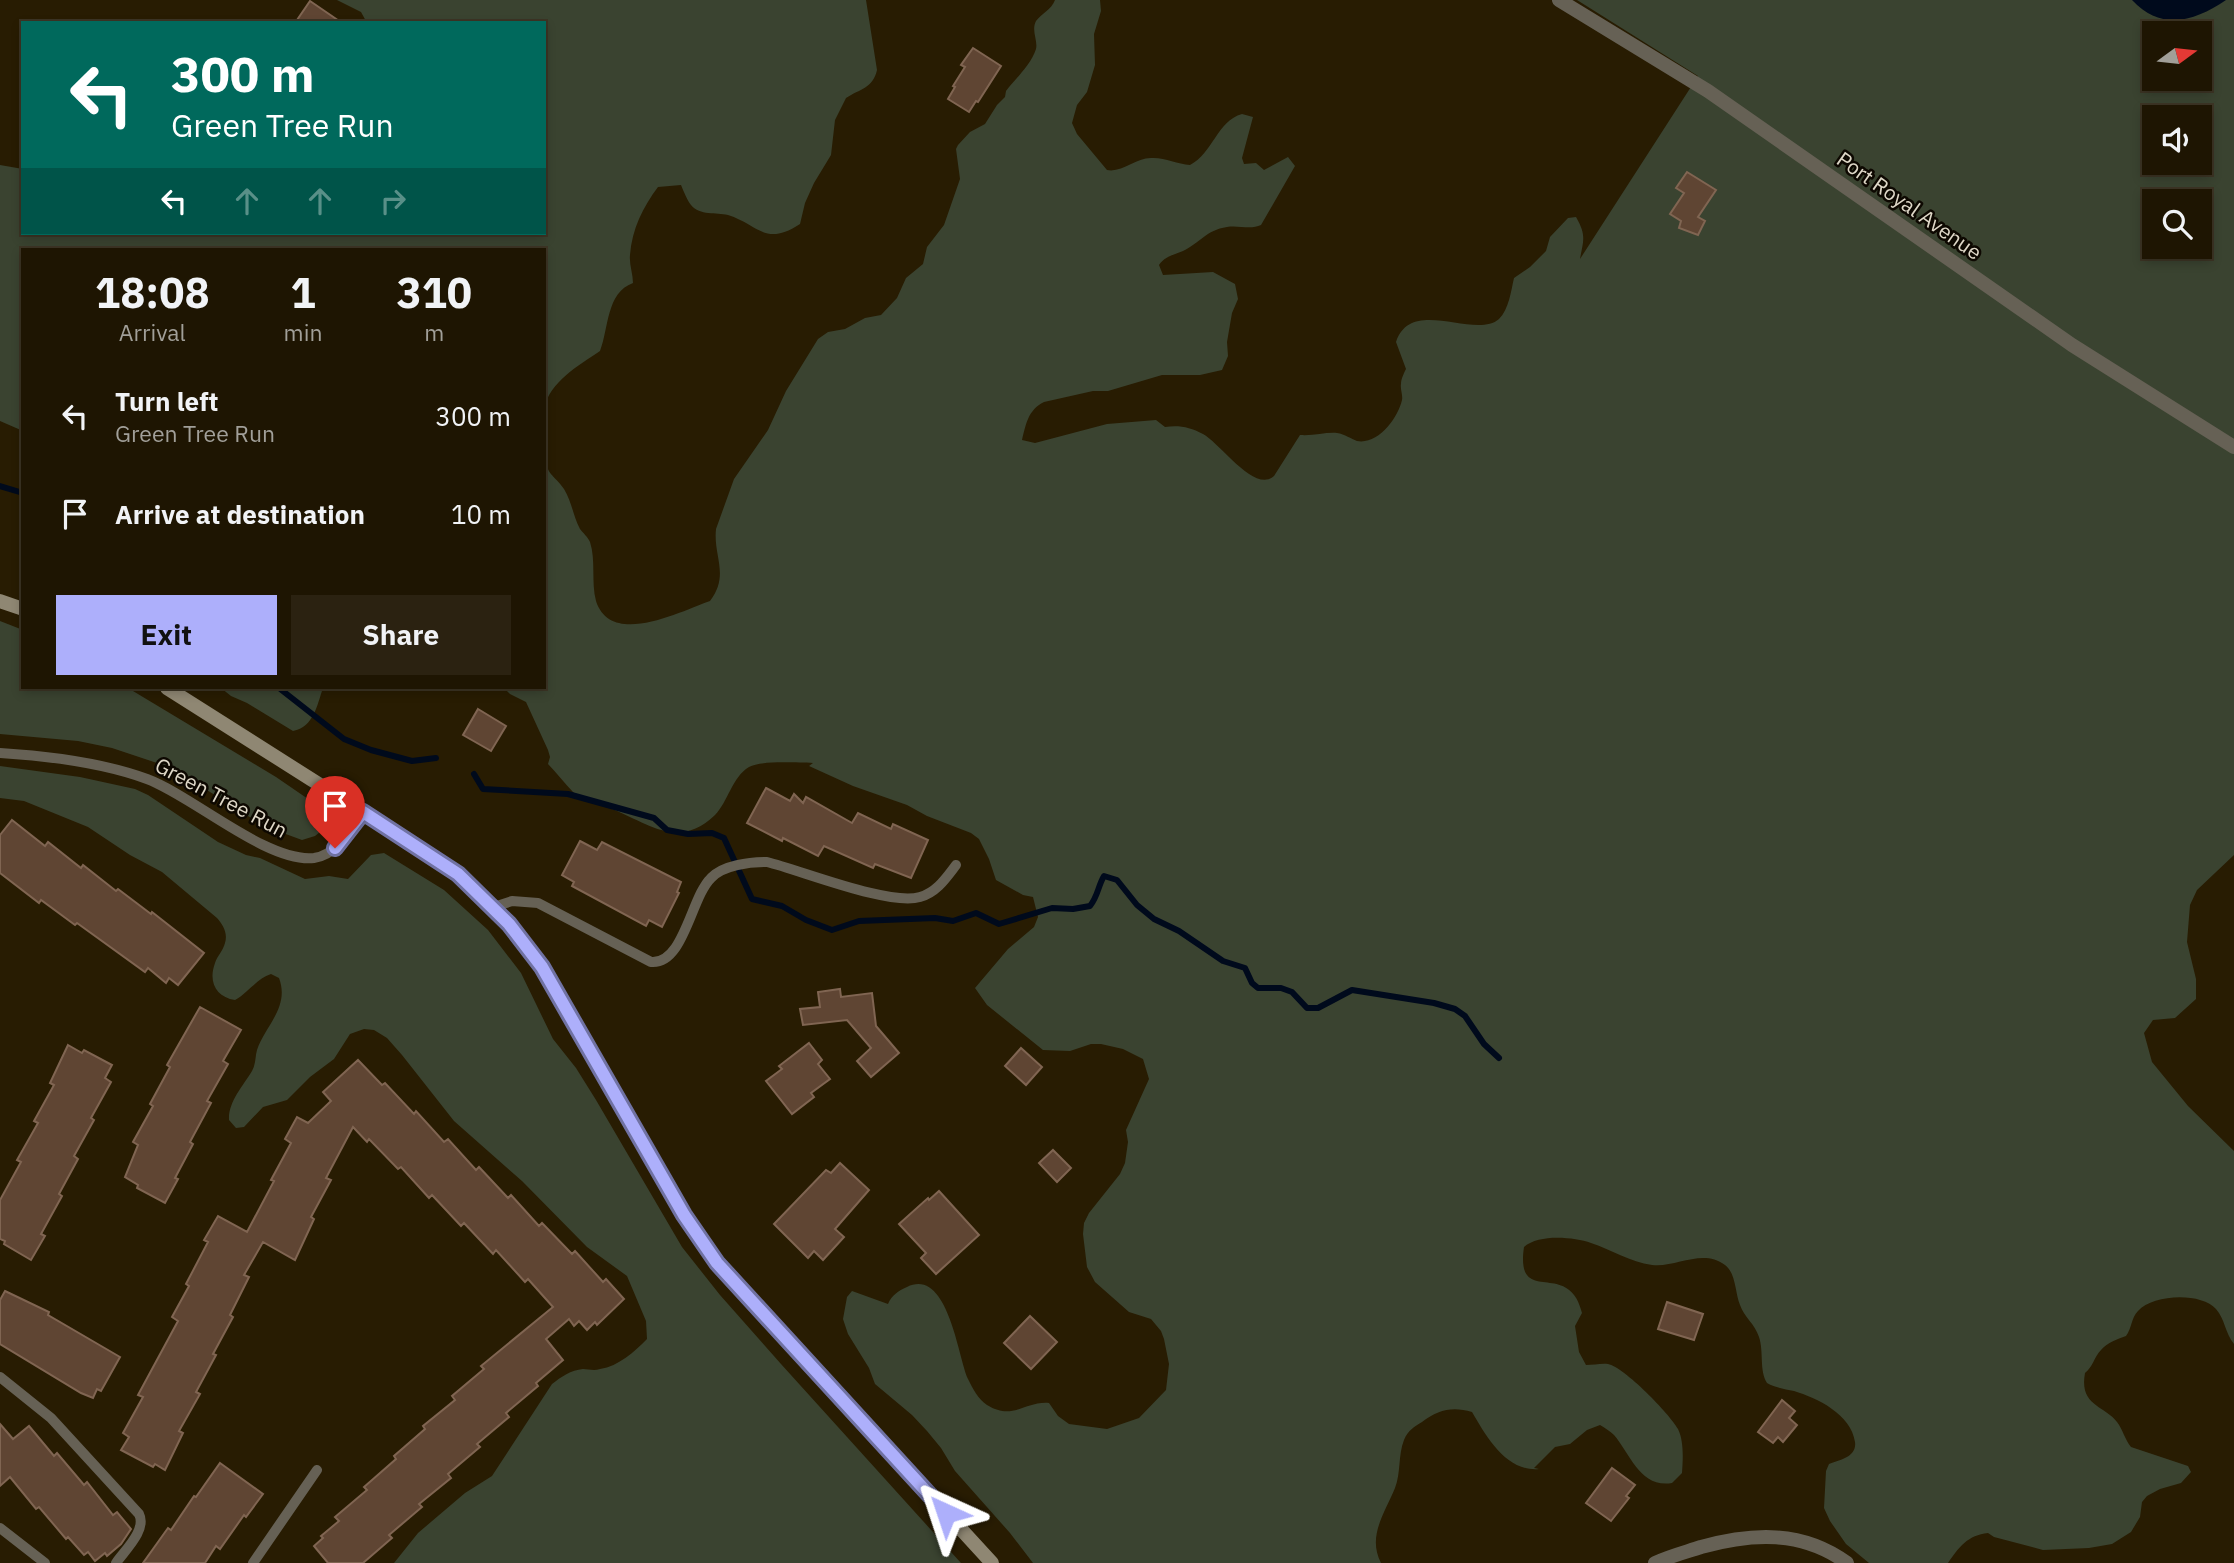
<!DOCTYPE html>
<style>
:root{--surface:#1e1502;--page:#2b2211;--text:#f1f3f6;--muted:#a19f99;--line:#3c3424;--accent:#adaffb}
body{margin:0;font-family:"IBM Plex Sans",sans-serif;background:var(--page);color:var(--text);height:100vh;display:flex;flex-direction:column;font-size:26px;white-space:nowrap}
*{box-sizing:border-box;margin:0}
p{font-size:23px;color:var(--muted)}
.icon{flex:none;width:38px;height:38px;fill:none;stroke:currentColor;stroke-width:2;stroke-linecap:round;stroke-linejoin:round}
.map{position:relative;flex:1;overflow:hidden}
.drawer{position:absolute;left:21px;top:248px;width:525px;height:441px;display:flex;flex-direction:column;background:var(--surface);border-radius:0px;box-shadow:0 4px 10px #0003,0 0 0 2px var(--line)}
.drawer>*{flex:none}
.banner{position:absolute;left:21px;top:21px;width:525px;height:214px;border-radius:0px;box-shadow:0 4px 10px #0003,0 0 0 2px var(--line);background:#00695c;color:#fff;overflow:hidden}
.needle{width:46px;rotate:75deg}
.fabs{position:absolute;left:2142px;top:21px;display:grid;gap:14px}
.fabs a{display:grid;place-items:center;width:70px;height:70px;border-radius:0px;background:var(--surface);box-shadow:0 4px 10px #0003,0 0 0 2px var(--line);font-size:35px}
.pin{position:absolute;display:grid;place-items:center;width:60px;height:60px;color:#fff;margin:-72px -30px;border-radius:50% 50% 50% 0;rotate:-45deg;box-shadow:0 0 7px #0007}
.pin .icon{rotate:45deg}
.me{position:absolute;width:77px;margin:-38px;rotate:318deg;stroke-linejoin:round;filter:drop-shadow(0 0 5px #0008)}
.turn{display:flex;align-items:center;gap:24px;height:147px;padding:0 35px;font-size:32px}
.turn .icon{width:91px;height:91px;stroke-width:2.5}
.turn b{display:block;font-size:49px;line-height:60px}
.lanes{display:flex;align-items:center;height:66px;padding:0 35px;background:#0003;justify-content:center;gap:35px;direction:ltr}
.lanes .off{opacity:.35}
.eta{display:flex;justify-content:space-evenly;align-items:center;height:119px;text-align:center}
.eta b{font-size:42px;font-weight:800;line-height:49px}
.primary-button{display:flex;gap:14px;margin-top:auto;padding:14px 35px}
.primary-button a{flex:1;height:80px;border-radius:0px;background:var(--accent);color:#111;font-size:28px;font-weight:800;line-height:80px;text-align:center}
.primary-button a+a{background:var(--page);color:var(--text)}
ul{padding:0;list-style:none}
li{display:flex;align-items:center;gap:21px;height:98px;padding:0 35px}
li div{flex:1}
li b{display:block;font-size:26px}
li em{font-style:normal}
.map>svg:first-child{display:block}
.green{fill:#3a4330;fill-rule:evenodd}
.water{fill:#000a1c}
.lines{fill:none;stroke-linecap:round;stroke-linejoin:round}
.stream{stroke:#000a1c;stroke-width:6}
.building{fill:#5f4533;stroke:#806552;stroke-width:2}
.service{stroke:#666155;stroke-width:10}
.minor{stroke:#666155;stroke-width:14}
.secondary{stroke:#8f8773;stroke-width:14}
.route-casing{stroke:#7072a3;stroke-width:18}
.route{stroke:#adaffb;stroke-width:12}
.labels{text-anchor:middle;stroke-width:5;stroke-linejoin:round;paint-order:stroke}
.street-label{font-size:21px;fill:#ded7c7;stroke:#0d0801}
</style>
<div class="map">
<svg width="2234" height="1563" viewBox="0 0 2234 1563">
<rect width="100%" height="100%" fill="#281c02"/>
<!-- green -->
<g class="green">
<path d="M 337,0 L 866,0 L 877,70 C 873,88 860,89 846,98 L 835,120 L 831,155 L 814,183 L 805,203 L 800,224 C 765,247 759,225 728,215 C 716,212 700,216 691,205 C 687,200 684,192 681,185 L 658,187 C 643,207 632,229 630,255 C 629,264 633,274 633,283 C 606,293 609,328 600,351 C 579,365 550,382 544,408 L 544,250 L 23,250 L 23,431 L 0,421 L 0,165 L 23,169 L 23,233 L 544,233 L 544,23 L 367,23 L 361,12 Z"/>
<path d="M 1055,0 L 1100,0 L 1101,11 L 1094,34 L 1095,65 L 1087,92 L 1077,105 L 1072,123 L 1077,134 L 1107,170 C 1122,173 1135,158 1151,158 C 1164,157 1177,164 1190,165 C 1213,153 1217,121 1242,114 L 1253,117 L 1242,158 L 1244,164 L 1256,163 L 1264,170 L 1288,157 L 1295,166 L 1261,225 C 1251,230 1238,225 1227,227 C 1206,230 1200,243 1183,251 C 1174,255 1165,256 1159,265 L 1163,275 L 1213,272 L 1235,284 L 1238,299 L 1232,313 L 1227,342 L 1228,356 L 1222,370 L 1200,375 L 1162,375 L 1108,391 L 1093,391 L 1044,402 C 1028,410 1026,424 1022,440 L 1035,443 L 1107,424 L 1156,420 L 1165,427 C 1179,425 1190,427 1203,434 C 1220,443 1255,494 1274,476 L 1300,435 C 1314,436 1326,432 1337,433 C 1345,434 1351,439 1357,441 C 1378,445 1398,418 1402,400 C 1403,395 1400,389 1401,384 C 1401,379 1404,373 1406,369 L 1396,342 C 1411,296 1475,340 1499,319 C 1509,309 1511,291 1514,278 L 1530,267 L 1546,251 L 1550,237 L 1568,218 L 1576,217 C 1587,236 1583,241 1580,259 L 1698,76 L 1577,0 L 2234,0 L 2234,855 L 2197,890 L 2190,905 L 2187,942 L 2196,979 L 2196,999 L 2175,1018 L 2153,1020 L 2144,1033 L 2152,1062 L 2188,1106 L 2234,1151 L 2234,1344 C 2225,1333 2225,1319 2216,1309 C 2201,1292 2153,1294 2138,1311 C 2131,1318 2132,1328 2126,1336 C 2117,1339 2107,1343 2101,1350 C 2094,1357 2093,1367 2085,1373 C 2079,1406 2104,1405 2117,1422 C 2123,1430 2125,1440 2131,1447 L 2188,1466 L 2191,1472 L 2181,1483 L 2160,1489 L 2147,1496 L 2142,1502 L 2140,1517 L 2131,1532 L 2112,1544 L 2089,1548 L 2043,1550 L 1994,1537 L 1988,1533 C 1968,1535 1959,1547 1948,1563 L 1869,1563 L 1846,1544 L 1830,1521 L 1824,1508 L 1826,1471 L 1829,1464 C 1840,1460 1857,1457 1855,1442 C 1851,1414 1817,1398 1794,1391 C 1785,1389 1776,1388 1767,1383 C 1759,1370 1764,1352 1759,1337 C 1755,1324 1744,1317 1740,1305 C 1735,1293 1736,1273 1725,1265 C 1702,1248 1676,1268 1652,1265 C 1630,1262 1612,1250 1591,1243 C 1573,1237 1539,1234 1524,1247 C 1515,1309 1569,1257 1582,1313 L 1575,1326 L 1579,1352 L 1586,1365 C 1593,1365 1602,1363 1608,1364 C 1624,1367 1670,1414 1678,1429 C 1684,1441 1683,1459 1682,1473 L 1672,1483 C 1640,1488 1631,1455 1614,1435 C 1610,1431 1605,1428 1600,1425 L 1587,1430 L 1570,1444 L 1555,1447 L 1534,1468 L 1539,1469 C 1506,1472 1486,1436 1472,1412 C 1452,1406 1438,1410 1422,1422 C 1414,1427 1408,1430 1404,1440 C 1398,1455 1401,1473 1395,1488 C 1385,1513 1367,1536 1381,1563 L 1033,1563 L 1010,1533 L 955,1471 L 941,1448 L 927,1431 L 912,1415 L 875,1384 L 869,1368 L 848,1334 L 843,1319 L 847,1297 L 852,1291 L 888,1304 C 892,1295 898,1291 907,1287 C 948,1267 958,1357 968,1379 C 973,1389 978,1399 987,1405 C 1013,1421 1025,1401 1049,1403 L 1058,1416 L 1069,1424 L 1107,1429 L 1139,1418 L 1166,1390 L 1169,1364 L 1164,1339 L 1161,1331 L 1151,1319 L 1129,1312 L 1095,1282 L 1087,1267 L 1083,1234 L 1084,1223 L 1089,1213 L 1120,1174 L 1125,1163 L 1128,1142 L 1126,1130 L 1149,1079 L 1143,1059 L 1123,1049 L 1101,1044 L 1091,1044 L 1070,1051 L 1043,1050 L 987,1005 L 975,988 L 1008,949 L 1034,927 L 1038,917 L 1033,897 L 1023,895 L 996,880 L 989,859 L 979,839 L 971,833 L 927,816 L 907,805 L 853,786 L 809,766 L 813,763 C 798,763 762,760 749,767 C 732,777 728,802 715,815 C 678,850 650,824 612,809 C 599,803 583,803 573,792 C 564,783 557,773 548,764 L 550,757 L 548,750 L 526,702 L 510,694 L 504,688 L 544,688 L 544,453 C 548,478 552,472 564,489 C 572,502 573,516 580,529 C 583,533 588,537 590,542 C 596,560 591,582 596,601 C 611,648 681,611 710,601 C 730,575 713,556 716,529 L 734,479 L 768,430 L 786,391 L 818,339 L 828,332 L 845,329 L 865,318 L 881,315 L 897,298 L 906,278 L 923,264 L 927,247 L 944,225 L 960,179 L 956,149 L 958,145 L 970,132 L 985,124 L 997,105 L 1005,97 L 1006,91 C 1015,79 1031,65 1036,49 C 1038,40 1031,31 1036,21 C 1042,13 1051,10 1055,0 ZM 2154,33 L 2200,33 L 2200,79 L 2154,79 ZM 2154,117 L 2200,117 L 2200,163 L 2154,163 ZM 2154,201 L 2200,201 L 2200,247 L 2154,247 Z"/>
<polygon points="0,621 23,630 23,688 128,688 276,777 311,801 320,811 322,818 320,832 315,836 302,840 264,826 172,768 112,748 78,741 0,734"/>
<path d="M 221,688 L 323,688 C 317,705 314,727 293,731 L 247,703 L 231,696 Z"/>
<path d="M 0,766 L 80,777 L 135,789 L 148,795 L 218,842 L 246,855 L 260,858 L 305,879 L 329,876 L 348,879 L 371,855 L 384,853 L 444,890 L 488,930 L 521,973 L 553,1039 L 576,1068 L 596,1100 L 682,1247 L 720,1295 L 781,1364 L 961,1563 L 394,1563 L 418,1533 L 465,1493 L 492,1476 L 552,1384 C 561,1377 571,1370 583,1369 C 588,1369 594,1371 600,1369 C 619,1366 634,1352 647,1339 L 646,1321 L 627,1276 L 587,1247 L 522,1181 L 454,1121 L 402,1055 L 387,1038 L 374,1030 L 364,1029 L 350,1034 L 334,1059 L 310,1077 L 287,1100 L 263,1107 L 244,1127 L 236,1128 L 229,1120 C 228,1102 243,1086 252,1071 C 256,1064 255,1057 257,1050 C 265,1026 290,1007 279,978 L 271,974 C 256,979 249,992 235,1000 C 216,997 208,982 215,963 C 217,956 223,951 225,943 C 228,933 223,925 217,918 L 162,872 L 130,855 L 88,827 L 24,801 L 0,798 Z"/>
</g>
<!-- water -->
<path class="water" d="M 2132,0 L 2226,0 C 2195,21 2162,32 2132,0 Z"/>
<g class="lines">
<!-- stream -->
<g class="stream">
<polyline points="0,486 23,493"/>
<polyline points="279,688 344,739 371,750 412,761 436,758"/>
<path d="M 474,774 L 483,789 L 568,794 L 654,818 L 667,830 L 688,834 L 712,833 L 724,838 L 752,899 L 782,906 L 806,920 L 832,930 L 859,921 L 935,918 L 953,921 L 976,913 L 999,924 L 1052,908 L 1073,909 L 1090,906 C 1098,896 1098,886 1104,876 L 1117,880 L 1137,905 L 1154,919 L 1179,931 L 1223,961 L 1245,968 L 1252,983 L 1258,988 L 1281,988 L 1292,992 L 1307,1008 L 1318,1008 L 1352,990 L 1434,1003 L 1455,1009 L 1465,1016 L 1484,1044 L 1499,1058"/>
</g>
</g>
<!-- building -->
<g class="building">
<polygon points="310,1 342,23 295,23"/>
<polygon points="973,48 1001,66 978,102 976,101 969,112 948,99 955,87 953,86 965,67 961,65"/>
<polygon points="1687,172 1716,190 1698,217 1705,221 1698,235 1679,228 1681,221 1670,214 1684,193 1676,188"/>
<polygon points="478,709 506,726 491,751 463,735"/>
<polygon points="766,788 790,801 794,794 803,803 806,797 852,823 858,813 891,829 893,824 928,840 911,878 875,864 873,868 824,846 818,856 783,838 782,841 747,823"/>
<polygon points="12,820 45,846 48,842 81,868 83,865 116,891 118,889 151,914 152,912 204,953 178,985 169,978 166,983 148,968 145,972 77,923 75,925 41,900 39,903 0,873 0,835"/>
<polygon points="580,841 597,850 602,842 681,882 677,892 679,893 662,927 649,920 646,926 572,886 574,882 562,875"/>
<polygon points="840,989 841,997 872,993 876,1026 899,1053 871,1077 857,1061 871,1048 847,1020 803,1025 800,1009 820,1007 818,992"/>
<polygon points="200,1007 241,1030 223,1061 228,1064 207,1101 211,1103 190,1142 193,1144 175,1178 178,1179 165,1203 137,1188 138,1185 125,1177 138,1145 133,1142 153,1106 150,1104 170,1067 167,1065"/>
<polygon points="809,1043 822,1060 818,1064 830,1079 811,1093 814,1097 792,1114 766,1081 782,1069 779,1066"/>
<polygon points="68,1045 82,1053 84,1050 112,1065 105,1078 111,1082 91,1118 94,1120 74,1156 78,1159 59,1194 62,1196 41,1234 45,1236 31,1260 4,1244 5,1241 0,1239 0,1200 21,1162 17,1160 38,1123 34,1121 54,1085 50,1083"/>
<polygon points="1021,1048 1042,1067 1026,1085 1005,1066"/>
<polygon points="358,1060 382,1085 385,1083 414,1114 416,1111 444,1142 448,1139 476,1170 479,1167 508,1198 511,1195 539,1226 542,1223 572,1254 575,1251 603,1282 606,1279 624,1299 597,1325 595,1322 587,1330 579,1321 574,1326 569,1319 546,1339 563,1360 536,1383 538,1386 506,1413 509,1417 477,1444 480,1447 448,1474 451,1478 419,1504 422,1507 389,1535 392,1538 363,1563 328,1563 314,1546 323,1538 321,1536 339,1521 335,1517 367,1490 364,1487 396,1459 394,1456 425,1429 423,1426 455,1400 452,1396 484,1369 481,1366 553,1307 528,1279 525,1282 496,1250 493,1254 464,1223 461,1226 432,1195 429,1198 401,1167 398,1169 369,1139 367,1142 353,1127 326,1178 331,1180 311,1217 314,1219 295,1260 263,1242 244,1275 249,1277 230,1315 233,1317 213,1354 216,1355 196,1392 200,1394 179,1431 183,1433 165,1470 155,1464 153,1467 121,1450 129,1437 123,1433 143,1397 138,1395 178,1321 172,1317 189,1286 186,1284 208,1242 204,1240 218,1216 247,1232 274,1181 271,1180 291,1143 285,1139 297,1117 308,1123 331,1101 323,1092"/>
<polygon points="1053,1150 1071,1168 1057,1182 1039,1163"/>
<polygon points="840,1163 869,1190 835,1229 844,1237 823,1260 814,1251 808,1258 774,1224 826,1170 831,1173"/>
<polygon points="939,1191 979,1235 936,1274 921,1258 926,1253 899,1224 928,1198 929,1200"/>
<polygon points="5,1291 49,1312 48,1315 120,1357 101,1391 97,1389 93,1398 81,1393 0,1344 0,1300"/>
<polygon points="1667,1302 1703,1314 1694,1340 1658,1329"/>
<polygon points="1030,1316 1057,1342 1031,1369 1004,1343"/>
<polygon points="1782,1400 1795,1411 1789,1418 1797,1425 1783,1442 1778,1437 1773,1443 1758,1432"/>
<polygon points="0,1424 13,1439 29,1426 54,1456 57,1453 84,1485 87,1482 113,1515 117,1512 131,1529 121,1544 107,1556 105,1553 95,1561 88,1552 84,1555 68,1537 66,1539 39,1507 36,1509 10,1477 0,1486"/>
<polygon points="220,1463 263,1494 246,1517 244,1515 220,1549 216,1546 205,1563 143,1563 168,1528 171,1530 194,1496 196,1497"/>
<polygon points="1612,1468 1635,1485 1626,1496 1629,1498 1611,1521 1586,1503"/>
</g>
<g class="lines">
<!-- service -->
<g class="service">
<path d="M 0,753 C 48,756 101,762 147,779 C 193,796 267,863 314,858 C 337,855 350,830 363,812"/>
<path d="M 494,907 L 512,901 L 538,903 L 651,962 C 684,965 691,897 711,878 C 723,865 750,862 767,862 C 803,871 889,906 920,897 C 937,892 946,878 956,865"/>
<path d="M 0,1377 L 51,1418 L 139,1514 C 147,1530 125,1550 116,1563"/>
<polyline points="0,1528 45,1563"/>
<polyline points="253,1563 317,1470"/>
</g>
<!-- minor -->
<g class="minor">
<polyline points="1559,0 1708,91 2072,345 2234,447"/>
<path d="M 1655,1563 C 1670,1556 1686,1552 1701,1547 C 1752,1533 1802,1530 1847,1563"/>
</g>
<!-- secondary -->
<g class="secondary">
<polyline points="0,601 23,609"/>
<polyline points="167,688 440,861 494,907 542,967 684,1215 717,1263 992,1563"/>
</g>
</g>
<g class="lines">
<!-- route casing -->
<g class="route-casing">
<polyline id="route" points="335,848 363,812 458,874 509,924 542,967 684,1215 717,1263 946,1513"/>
</g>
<!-- route -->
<use href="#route" class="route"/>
</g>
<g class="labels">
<!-- street labels -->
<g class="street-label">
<text transform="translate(1909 206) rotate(35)" y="7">Port Royal Avenue</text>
<text transform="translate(221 798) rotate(28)" y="7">Green Tree Run</text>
</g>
</g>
</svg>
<div class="fabs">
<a><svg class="needle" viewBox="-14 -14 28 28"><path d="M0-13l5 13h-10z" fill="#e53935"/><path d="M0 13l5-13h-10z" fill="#a19f99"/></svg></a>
<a><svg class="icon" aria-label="sound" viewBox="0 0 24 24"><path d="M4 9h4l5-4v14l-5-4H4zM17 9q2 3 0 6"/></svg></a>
<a><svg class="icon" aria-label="search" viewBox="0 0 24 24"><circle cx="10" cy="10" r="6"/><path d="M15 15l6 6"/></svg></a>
</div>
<div class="pin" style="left:335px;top:848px;background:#d93025"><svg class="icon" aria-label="arrive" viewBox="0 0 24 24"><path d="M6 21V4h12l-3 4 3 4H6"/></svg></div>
<svg class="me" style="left:946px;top:1513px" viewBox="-20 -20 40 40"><path d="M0-17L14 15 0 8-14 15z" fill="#adaffb" stroke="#fff" stroke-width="4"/></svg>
<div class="banner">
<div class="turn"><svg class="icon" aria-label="left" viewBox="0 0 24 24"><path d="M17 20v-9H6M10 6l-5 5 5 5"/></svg><div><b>300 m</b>Green Tree Run</div></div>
<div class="lanes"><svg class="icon" aria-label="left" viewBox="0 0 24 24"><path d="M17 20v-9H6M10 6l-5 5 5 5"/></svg><svg class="icon off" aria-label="ahead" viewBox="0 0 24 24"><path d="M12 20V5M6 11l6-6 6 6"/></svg><svg class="icon off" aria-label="ahead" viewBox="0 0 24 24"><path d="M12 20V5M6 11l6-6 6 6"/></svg><svg class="icon off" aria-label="right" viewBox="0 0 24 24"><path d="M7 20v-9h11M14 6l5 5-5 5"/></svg></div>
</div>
<section class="drawer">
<div class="eta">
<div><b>18:08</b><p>Arrival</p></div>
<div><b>1</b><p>min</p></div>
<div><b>310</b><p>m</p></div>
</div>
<ul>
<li><svg class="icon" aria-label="left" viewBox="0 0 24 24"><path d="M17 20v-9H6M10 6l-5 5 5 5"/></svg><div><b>Turn left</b><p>Green Tree Run</p></div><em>300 m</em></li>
<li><svg class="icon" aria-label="arrive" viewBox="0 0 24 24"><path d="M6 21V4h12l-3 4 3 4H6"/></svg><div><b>Arrive at destination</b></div><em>10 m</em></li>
</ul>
<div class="primary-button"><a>Exit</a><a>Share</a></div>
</section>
</div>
